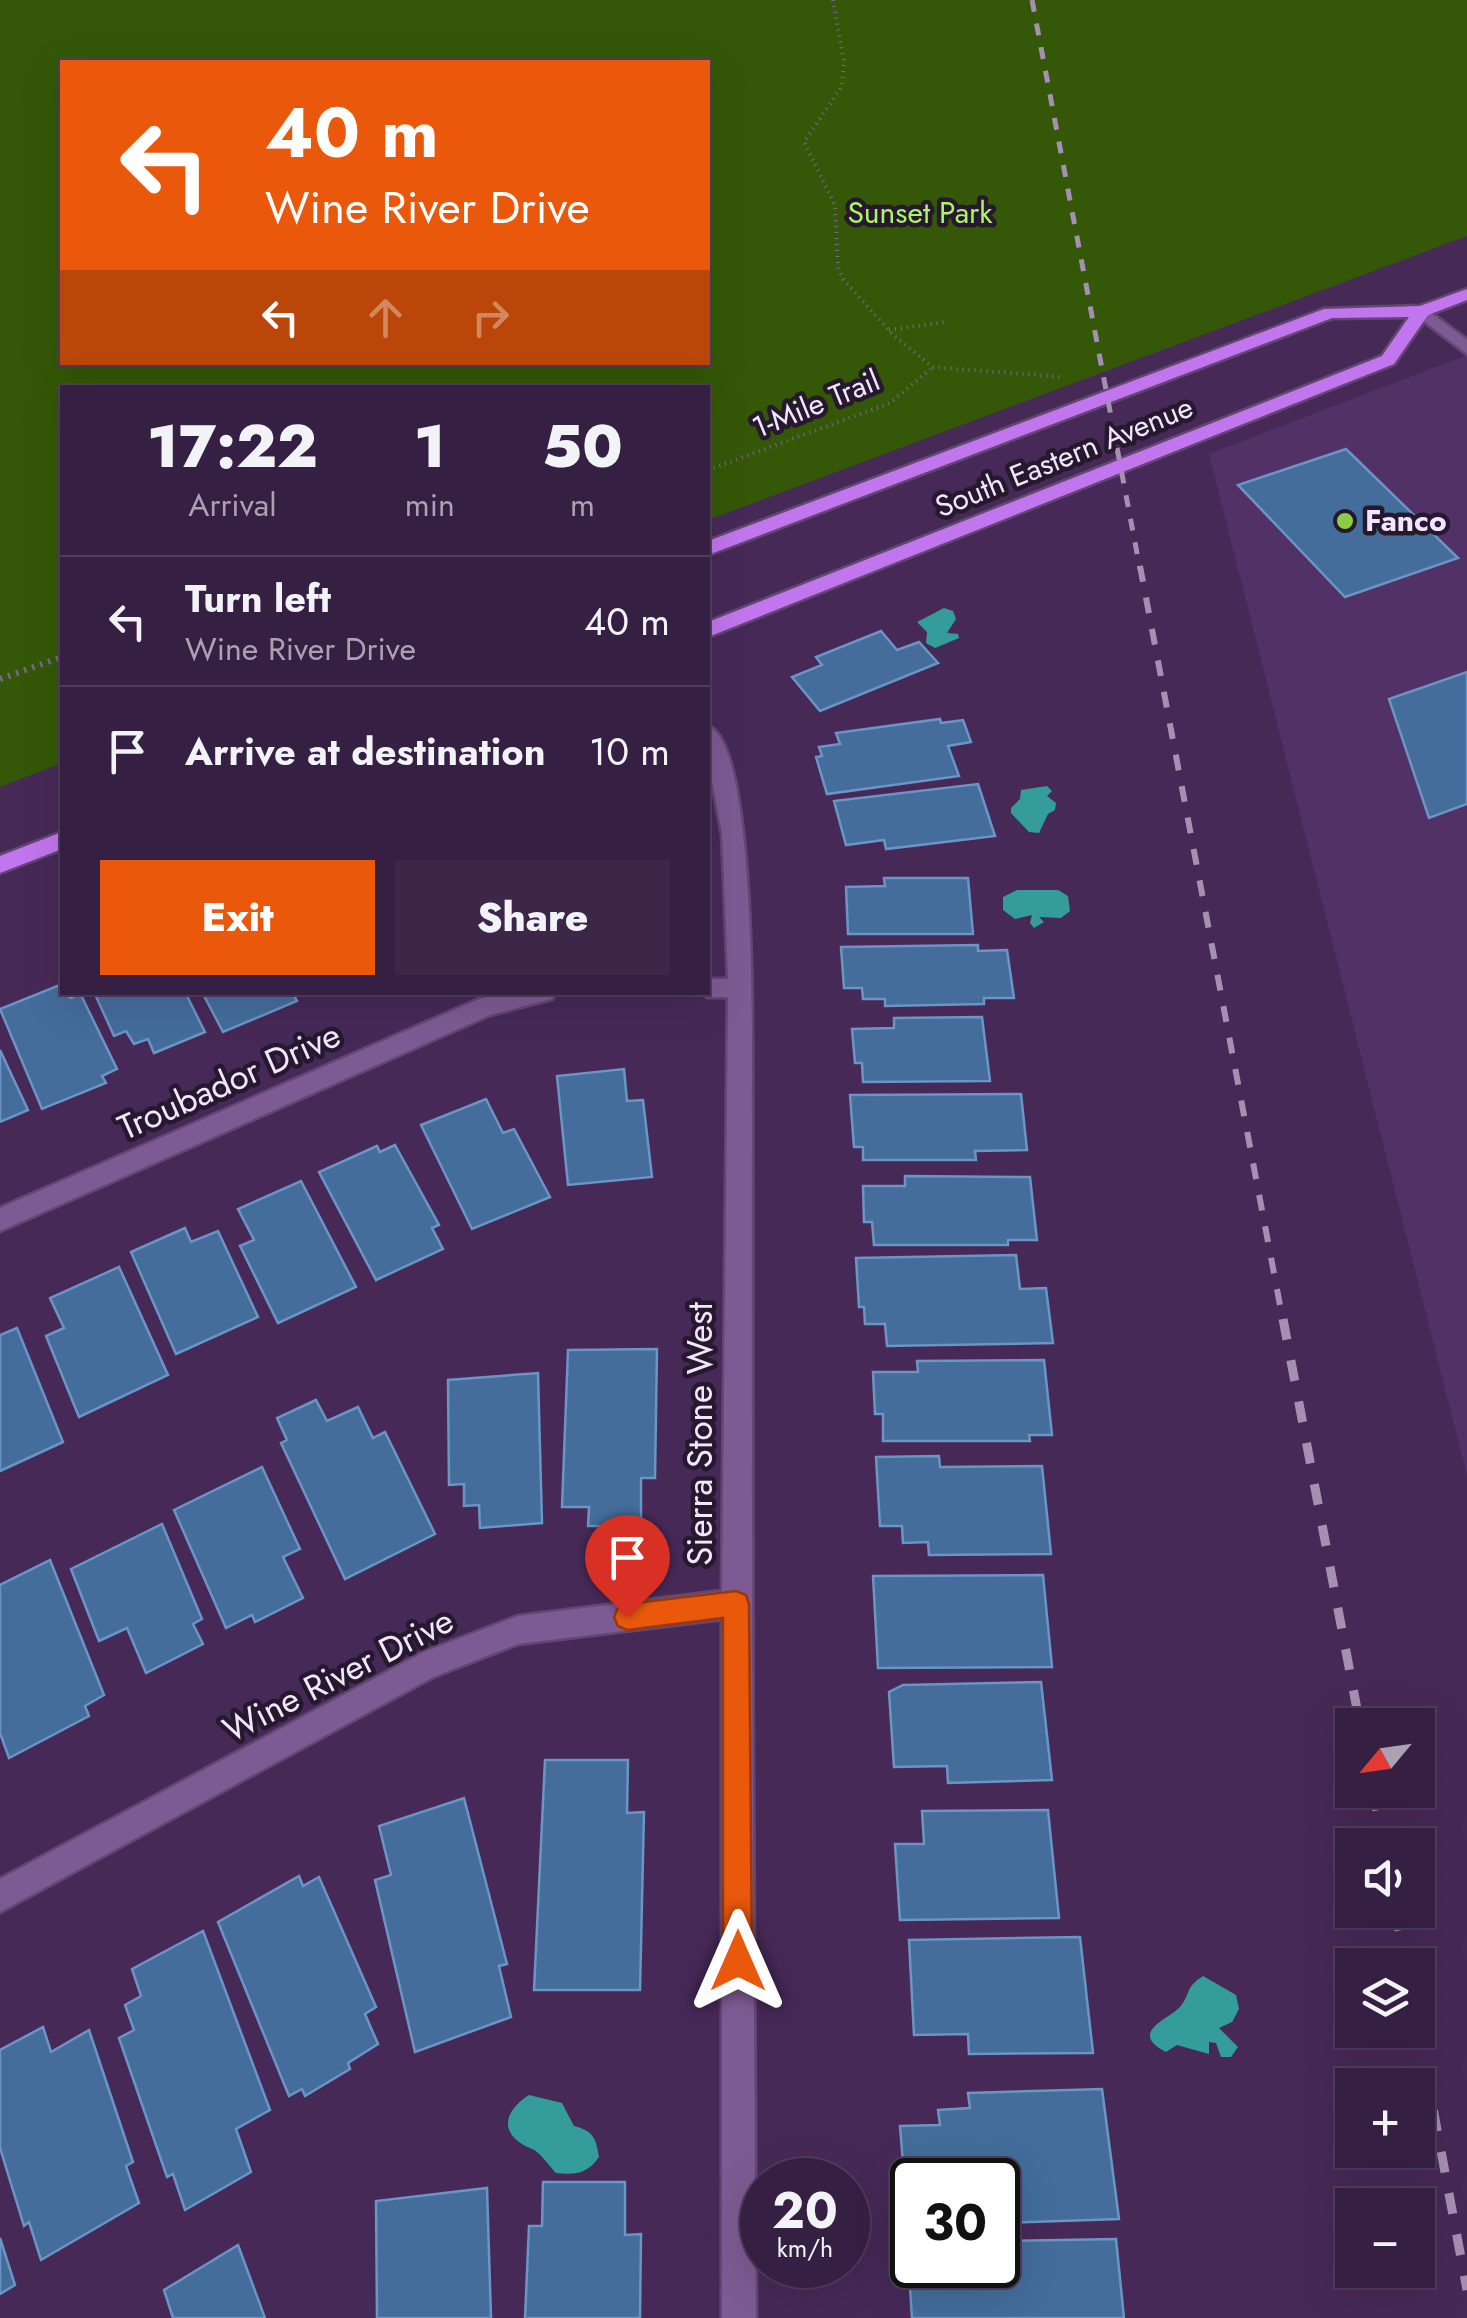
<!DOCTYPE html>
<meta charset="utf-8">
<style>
:root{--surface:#351f42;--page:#3d2749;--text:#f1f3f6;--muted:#aaa2b2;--line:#4f3d5b;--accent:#ea580c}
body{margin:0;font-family:Jost,sans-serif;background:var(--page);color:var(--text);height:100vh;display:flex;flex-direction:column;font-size:38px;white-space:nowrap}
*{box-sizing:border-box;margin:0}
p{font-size:32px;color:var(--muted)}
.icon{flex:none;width:55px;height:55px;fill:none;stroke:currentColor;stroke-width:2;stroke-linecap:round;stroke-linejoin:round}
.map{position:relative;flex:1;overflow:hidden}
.panel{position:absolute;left:60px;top:385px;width:650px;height:610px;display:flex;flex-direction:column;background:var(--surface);border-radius:0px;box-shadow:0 10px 40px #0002,0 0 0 2px var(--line)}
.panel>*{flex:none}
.guide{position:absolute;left:60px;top:60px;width:650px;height:305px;border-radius:0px;box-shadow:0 10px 40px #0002,0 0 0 2px var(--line);background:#ea580c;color:#fff;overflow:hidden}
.needle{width:65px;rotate:241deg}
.buttons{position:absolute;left:1335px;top:1708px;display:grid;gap:20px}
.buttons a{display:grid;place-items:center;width:100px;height:100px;border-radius:0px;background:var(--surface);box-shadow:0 10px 40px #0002,0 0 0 2px var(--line);font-size:50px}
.speed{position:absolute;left:740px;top:2158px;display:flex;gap:20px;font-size:50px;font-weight:700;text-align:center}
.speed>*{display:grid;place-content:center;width:130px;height:130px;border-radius:50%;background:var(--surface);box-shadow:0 10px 40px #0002,0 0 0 2px var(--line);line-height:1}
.speed small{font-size:25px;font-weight:400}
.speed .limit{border:5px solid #111;border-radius:15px;background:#fff;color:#111}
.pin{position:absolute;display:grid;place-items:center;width:85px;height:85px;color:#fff;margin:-102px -42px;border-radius:50% 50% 50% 0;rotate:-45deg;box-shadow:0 0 10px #0007}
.pin .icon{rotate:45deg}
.me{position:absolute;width:110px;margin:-55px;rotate:0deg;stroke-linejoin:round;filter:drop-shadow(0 0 8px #0008)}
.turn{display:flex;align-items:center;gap:35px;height:210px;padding:0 40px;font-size:45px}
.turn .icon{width:130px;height:130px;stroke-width:2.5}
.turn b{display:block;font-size:70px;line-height:85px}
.lanes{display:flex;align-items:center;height:95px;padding:0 40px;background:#0003;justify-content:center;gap:50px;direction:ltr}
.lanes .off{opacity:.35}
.eta{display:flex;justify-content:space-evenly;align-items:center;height:170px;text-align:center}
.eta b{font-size:60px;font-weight:800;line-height:70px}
.cta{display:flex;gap:20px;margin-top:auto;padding:20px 40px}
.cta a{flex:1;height:115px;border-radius:0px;background:var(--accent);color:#fff;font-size:40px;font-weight:800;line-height:115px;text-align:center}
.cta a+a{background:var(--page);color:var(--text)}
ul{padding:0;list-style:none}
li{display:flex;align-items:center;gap:30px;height:130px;padding:0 40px;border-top:2px solid var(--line)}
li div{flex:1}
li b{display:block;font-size:38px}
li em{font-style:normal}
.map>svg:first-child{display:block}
.built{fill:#523166}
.green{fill:#345807;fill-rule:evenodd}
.water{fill:#349c99}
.building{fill:#446d9b;stroke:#6a95c5;stroke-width:2.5}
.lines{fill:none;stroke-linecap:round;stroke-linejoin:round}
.service-casing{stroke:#634772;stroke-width:5}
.minor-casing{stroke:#634772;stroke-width:5}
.primary-casing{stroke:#634772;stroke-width:5}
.path-far1{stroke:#7e658c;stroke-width:4;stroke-dasharray:1 5;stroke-linecap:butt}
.path{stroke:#7e658c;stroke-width:6;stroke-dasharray:2.5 6;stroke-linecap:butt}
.service{fill:#7e5a94;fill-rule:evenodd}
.minor{fill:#7e5a94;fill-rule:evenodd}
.primary{fill:#c276ed;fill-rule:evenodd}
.rail-far2{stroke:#a590b2;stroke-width:5;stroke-dasharray:12 12;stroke-linecap:butt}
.rail-far1{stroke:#a590b2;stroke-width:6;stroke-dasharray:16 16;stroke-linecap:butt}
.rail{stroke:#a590b2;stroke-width:9;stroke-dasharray:21 21;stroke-linecap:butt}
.route{fill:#ea580c;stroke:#983908;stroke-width:2.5}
.poi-dot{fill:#8bce46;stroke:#26192e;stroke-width:4}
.labels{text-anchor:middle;stroke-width:9;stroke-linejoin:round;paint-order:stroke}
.far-park-label{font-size:30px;fill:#acf368;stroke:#26192e}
.far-street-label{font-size:30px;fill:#f3e5fd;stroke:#26192e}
.far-poi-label{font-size:30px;font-weight:bold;fill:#f3e5fd;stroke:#26192e;text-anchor:start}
.street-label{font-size:35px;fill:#f3e5fd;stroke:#26192e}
</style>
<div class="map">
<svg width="1467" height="2318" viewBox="0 0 1467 2318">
<rect width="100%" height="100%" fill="#472958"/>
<!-- built -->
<polygon class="built" points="1467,355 1467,1476 1209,454"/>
<!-- green -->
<path class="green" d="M 0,0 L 1467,0 L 1467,236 L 708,520 L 708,388 L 62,388 L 62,763 L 0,787 ZM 62,62 L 708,62 L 708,362 L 62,362 Z"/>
<!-- water -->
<g class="water">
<polygon points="944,608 953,611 956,619 947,633 958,634 959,638 935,648 926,643 927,632 917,622"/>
<polygon points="1047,786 1052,791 1047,796 1056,803 1055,810 1048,814 1039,833 1029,832 1011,813 1011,808 1020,799 1021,790"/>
<polygon points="1017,890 1058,890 1068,896 1070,911 1061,918 1039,917 1044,922 1034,928 1030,923 1032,915 1015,919 1003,910 1003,897"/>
<path d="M 1203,1976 L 1236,1995 L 1239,2009 L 1232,2022 L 1219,2028 L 1238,2047 L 1231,2057 L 1221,2057 L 1216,2043 L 1209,2042 L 1209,2054 L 1177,2045 L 1166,2052 C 1128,2033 1168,2019 1179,2008 C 1191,1995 1184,1988 1203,1976 Z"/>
<path d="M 529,2095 L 562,2103 L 574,2126 C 594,2131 596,2139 599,2157 C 587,2174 576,2175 556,2173 C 549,2166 540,2152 532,2149 C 500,2136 501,2113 529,2095 Z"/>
</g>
<!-- building -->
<g class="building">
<polygon points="1346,449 1458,558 1345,597 1238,485"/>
<polygon points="881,631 897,650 919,642 938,663 820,711 792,677 822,665 816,657"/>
<polygon points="1467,672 1467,804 1429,818 1389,699"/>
<polygon points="940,719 941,723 963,720 971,742 948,746 959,776 827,794 816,757 822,756 819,747 840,744 836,733"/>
<polygon points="978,784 995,836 886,849 884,840 846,845 834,801"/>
<polygon points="884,878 968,878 973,934 848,934 846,887 885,886"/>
<polygon points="978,945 978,951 1007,950 1014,998 984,998 984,1004 885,1006 885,999 863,999 862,988 844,988 841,947"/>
<polygon points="62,984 62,992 71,998 80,993 117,1069 102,1076 106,1083 42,1109 0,1009"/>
<polygon points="94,992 185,992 205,1032 154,1053 148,1039 134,1044 126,1031 114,1036"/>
<polygon points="202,992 292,992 297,1001 223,1032"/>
<polygon points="982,1017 990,1081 863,1082 862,1063 855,1063 852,1029 894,1028 894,1018"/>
<polygon points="0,1050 28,1110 0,1122"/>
<polygon points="624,1069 627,1101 643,1100 652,1177 568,1185 557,1076"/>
<polygon points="1021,1094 1027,1150 975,1151 976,1160 863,1160 863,1147 854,1147 850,1095"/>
<polygon points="486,1099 503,1133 514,1129 550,1197 472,1229 421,1125"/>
<polygon points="395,1145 439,1225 432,1228 443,1249 376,1280 319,1172 377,1146 380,1152"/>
<polygon points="905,1176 1030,1177 1037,1240 1008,1240 1008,1245 874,1245 872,1222 864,1222 863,1186 905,1186"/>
<polygon points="301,1181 356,1287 278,1323 240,1246 254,1240 238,1209"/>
<polygon points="185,1228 191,1242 218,1231 258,1317 176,1354 131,1252"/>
<polygon points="1016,1255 1020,1289 1046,1288 1053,1343 887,1346 885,1324 865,1324 864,1307 859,1307 856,1258"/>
<polygon points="119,1267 168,1375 79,1417 46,1336 64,1328 50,1298"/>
<polygon points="17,1328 63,1442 0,1471 0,1335"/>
<polygon points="657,1349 655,1478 641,1478 641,1526 588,1526 589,1507 562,1507 568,1350"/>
<polygon points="1044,1360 1052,1435 1029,1435 1030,1441 883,1441 883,1414 875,1414 873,1372 918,1372 917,1361"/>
<polygon points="538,1373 542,1523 480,1528 479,1505 464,1506 464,1484 449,1485 448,1380"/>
<polygon points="316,1400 327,1421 358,1407 373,1438 385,1432 435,1534 345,1579 281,1443 287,1440 277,1418"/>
<polygon points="939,1456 940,1467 1042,1466 1051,1554 929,1555 928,1542 903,1543 902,1526 880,1526 876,1457"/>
<polygon points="262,1467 300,1549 283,1557 303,1598 255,1622 252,1615 226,1628 174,1510"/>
<polygon points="162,1524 202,1619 193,1624 203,1644 146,1673 127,1628 99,1641 71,1569"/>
<polygon points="50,1560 104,1695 85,1706 89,1716 9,1758 0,1733 0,1585"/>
<polygon points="1043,1575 1052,1667 878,1668 873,1576"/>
<polygon points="1041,1682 1052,1780 948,1783 947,1766 894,1767 889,1692 903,1685"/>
<polygon points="545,1760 628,1760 627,1813 644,1812 640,1990 534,1990"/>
<polygon points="464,1798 507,1964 499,1966 511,2017 415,2052 375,1880 391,1875 379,1826"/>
<polygon points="1048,1810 1059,1918 900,1920 895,1844 924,1844 922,1811"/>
<polygon points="299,1876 303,1886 319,1877 376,2007 365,2014 378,2044 348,2063 350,2069 305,2096 302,2089 289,2096 218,1922"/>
<polygon points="203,1931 270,2110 236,2129 251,2172 185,2210 173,2174 167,2177 119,2038 134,2030 125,2005 141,1996 132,1969"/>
<polygon points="1080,1937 1093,2053 969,2054 968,2034 914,2035 909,1940"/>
<polygon points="43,2027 51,2052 89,2030 133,2162 126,2166 139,2203 41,2260 29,2222 24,2226 0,2148 0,2050"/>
<polygon points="1102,2089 1119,2219 998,2223 998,2180 912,2180 912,2226 908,2226 900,2126 940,2125 938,2110 970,2108 968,2093"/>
<polygon points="543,2182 625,2182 625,2235 641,2234 640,2318 525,2318 529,2226 542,2226"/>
<polygon points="487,2188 491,2318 377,2318 376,2201"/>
<polygon points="0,2238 15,2285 0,2294"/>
<polygon points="1116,2239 1124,2318 912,2318 907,2242 912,2242 912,2265 998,2265 998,2241"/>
<polygon points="238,2245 265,2318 173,2318 164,2290"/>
</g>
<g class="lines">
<!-- service casing -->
<g class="service-casing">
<polygon id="service" points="1422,306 1467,340 1467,354 1416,315 1416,307"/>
</g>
<!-- minor casing -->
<g class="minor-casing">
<g id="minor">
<path d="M 708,726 C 754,741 752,1013 752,1062 C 751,1481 753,1899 756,2318 L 722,2318 L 722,1619 L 518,1644 L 433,1677 L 0,1912 L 0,1879 L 424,1652 L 518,1616 L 722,1591 L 728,997 L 708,997 L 699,992 L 708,992 L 708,979 L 728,979 L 722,834 L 708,760 Z"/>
<polygon points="505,992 556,992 552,999 490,1015 0,1231 0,1208 477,1000"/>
</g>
</g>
<!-- primary casing -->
<g class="primary-casing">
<g id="primary">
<polygon points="1467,289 1467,300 1428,315 1394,364 708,637 708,622 1382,356 1409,317 1332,318 708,555 708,541 1324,309 1420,306"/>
<polygon points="62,832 62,849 0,873 0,856"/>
</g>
</g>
<!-- path-far1 -->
<g class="path-far1">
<polyline points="833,0 844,62 842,86 804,142 835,205 838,267 843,279 894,336 933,367 1063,377"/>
<polyline points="889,330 945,322"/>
<polyline points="708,470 890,403 933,367"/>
</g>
<!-- path -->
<polyline class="path" points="0,679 62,657"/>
<!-- service -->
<use href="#service" class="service"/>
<!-- minor -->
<use href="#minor" class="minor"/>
<!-- primary -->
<use href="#primary" class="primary"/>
<!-- rail-far2 -->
<polyline class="rail-far2" points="1032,0 1140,569"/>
<!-- rail-far1 -->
<polyline class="rail-far1" points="1140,566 1283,1321"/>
<!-- rail -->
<g class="rail">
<polyline points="1283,1319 1360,1725"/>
<polyline points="1373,1790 1383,1845"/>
<polyline points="1395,1910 1406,1965"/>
<polyline points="1418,2028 1467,2290"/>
</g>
</g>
<!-- route -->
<polygon class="route" points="736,1591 746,1595 749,1604 752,1961 748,1971 738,1975 727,1971 723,1961 723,1618 627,1630 618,1626 614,1617 618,1608 627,1604"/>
<!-- markers -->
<circle class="poi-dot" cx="1345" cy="521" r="10"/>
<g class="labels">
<!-- far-park labels -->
<g class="far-park-label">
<text x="920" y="223">Sunset Park</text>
</g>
<!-- far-street labels -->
<g class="far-street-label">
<text transform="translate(816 404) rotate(-22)" y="10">1-Mile Trail</text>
<text transform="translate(1064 457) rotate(-22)" y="10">South Eastern Avenue</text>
</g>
<!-- far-poi labels -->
<g class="far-poi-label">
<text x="1365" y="531">Fanco</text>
</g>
<!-- street labels -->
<g class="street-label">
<text transform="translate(229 1081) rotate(-24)" y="12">Troubador Drive</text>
<text transform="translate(700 1434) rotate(-90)" y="12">Sierra Stone West</text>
<text transform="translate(338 1675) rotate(-27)" y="12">Wine River Drive</text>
</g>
</g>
</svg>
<div class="buttons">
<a><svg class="needle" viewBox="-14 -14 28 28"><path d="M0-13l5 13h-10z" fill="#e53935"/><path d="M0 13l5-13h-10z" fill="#aaa2b2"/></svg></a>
<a><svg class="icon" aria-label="sound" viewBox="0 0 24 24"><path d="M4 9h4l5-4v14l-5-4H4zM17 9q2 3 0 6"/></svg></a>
<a><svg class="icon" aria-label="layers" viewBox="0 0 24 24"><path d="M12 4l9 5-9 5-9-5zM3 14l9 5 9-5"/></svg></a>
<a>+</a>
<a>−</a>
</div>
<div class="speed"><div>20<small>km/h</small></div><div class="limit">30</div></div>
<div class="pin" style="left:627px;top:1617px;background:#d93025"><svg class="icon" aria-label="arrive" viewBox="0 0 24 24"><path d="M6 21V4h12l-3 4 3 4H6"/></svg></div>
<svg class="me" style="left:738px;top:1961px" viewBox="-20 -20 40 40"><path d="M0-17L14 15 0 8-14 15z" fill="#ea580c" stroke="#fff" stroke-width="4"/></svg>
<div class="guide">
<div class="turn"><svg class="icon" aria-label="left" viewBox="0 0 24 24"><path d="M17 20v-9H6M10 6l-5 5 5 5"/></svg><div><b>40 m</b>Wine River Drive</div></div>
<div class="lanes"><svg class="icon" aria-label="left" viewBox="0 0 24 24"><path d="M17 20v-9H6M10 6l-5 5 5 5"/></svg><svg class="icon off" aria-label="ahead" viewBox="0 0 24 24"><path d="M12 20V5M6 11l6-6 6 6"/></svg><svg class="icon off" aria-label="right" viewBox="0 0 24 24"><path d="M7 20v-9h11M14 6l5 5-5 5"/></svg></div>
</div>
<section class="panel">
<div class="eta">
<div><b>17:22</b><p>Arrival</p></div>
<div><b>1</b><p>min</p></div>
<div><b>50</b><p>m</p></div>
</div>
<ul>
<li><svg class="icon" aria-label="left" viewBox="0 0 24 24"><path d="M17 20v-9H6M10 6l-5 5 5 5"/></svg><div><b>Turn left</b><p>Wine River Drive</p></div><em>40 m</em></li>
<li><svg class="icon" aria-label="arrive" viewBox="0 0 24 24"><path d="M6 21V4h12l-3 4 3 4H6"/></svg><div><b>Arrive at destination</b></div><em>10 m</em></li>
</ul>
<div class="cta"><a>Exit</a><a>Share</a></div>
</section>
</div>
